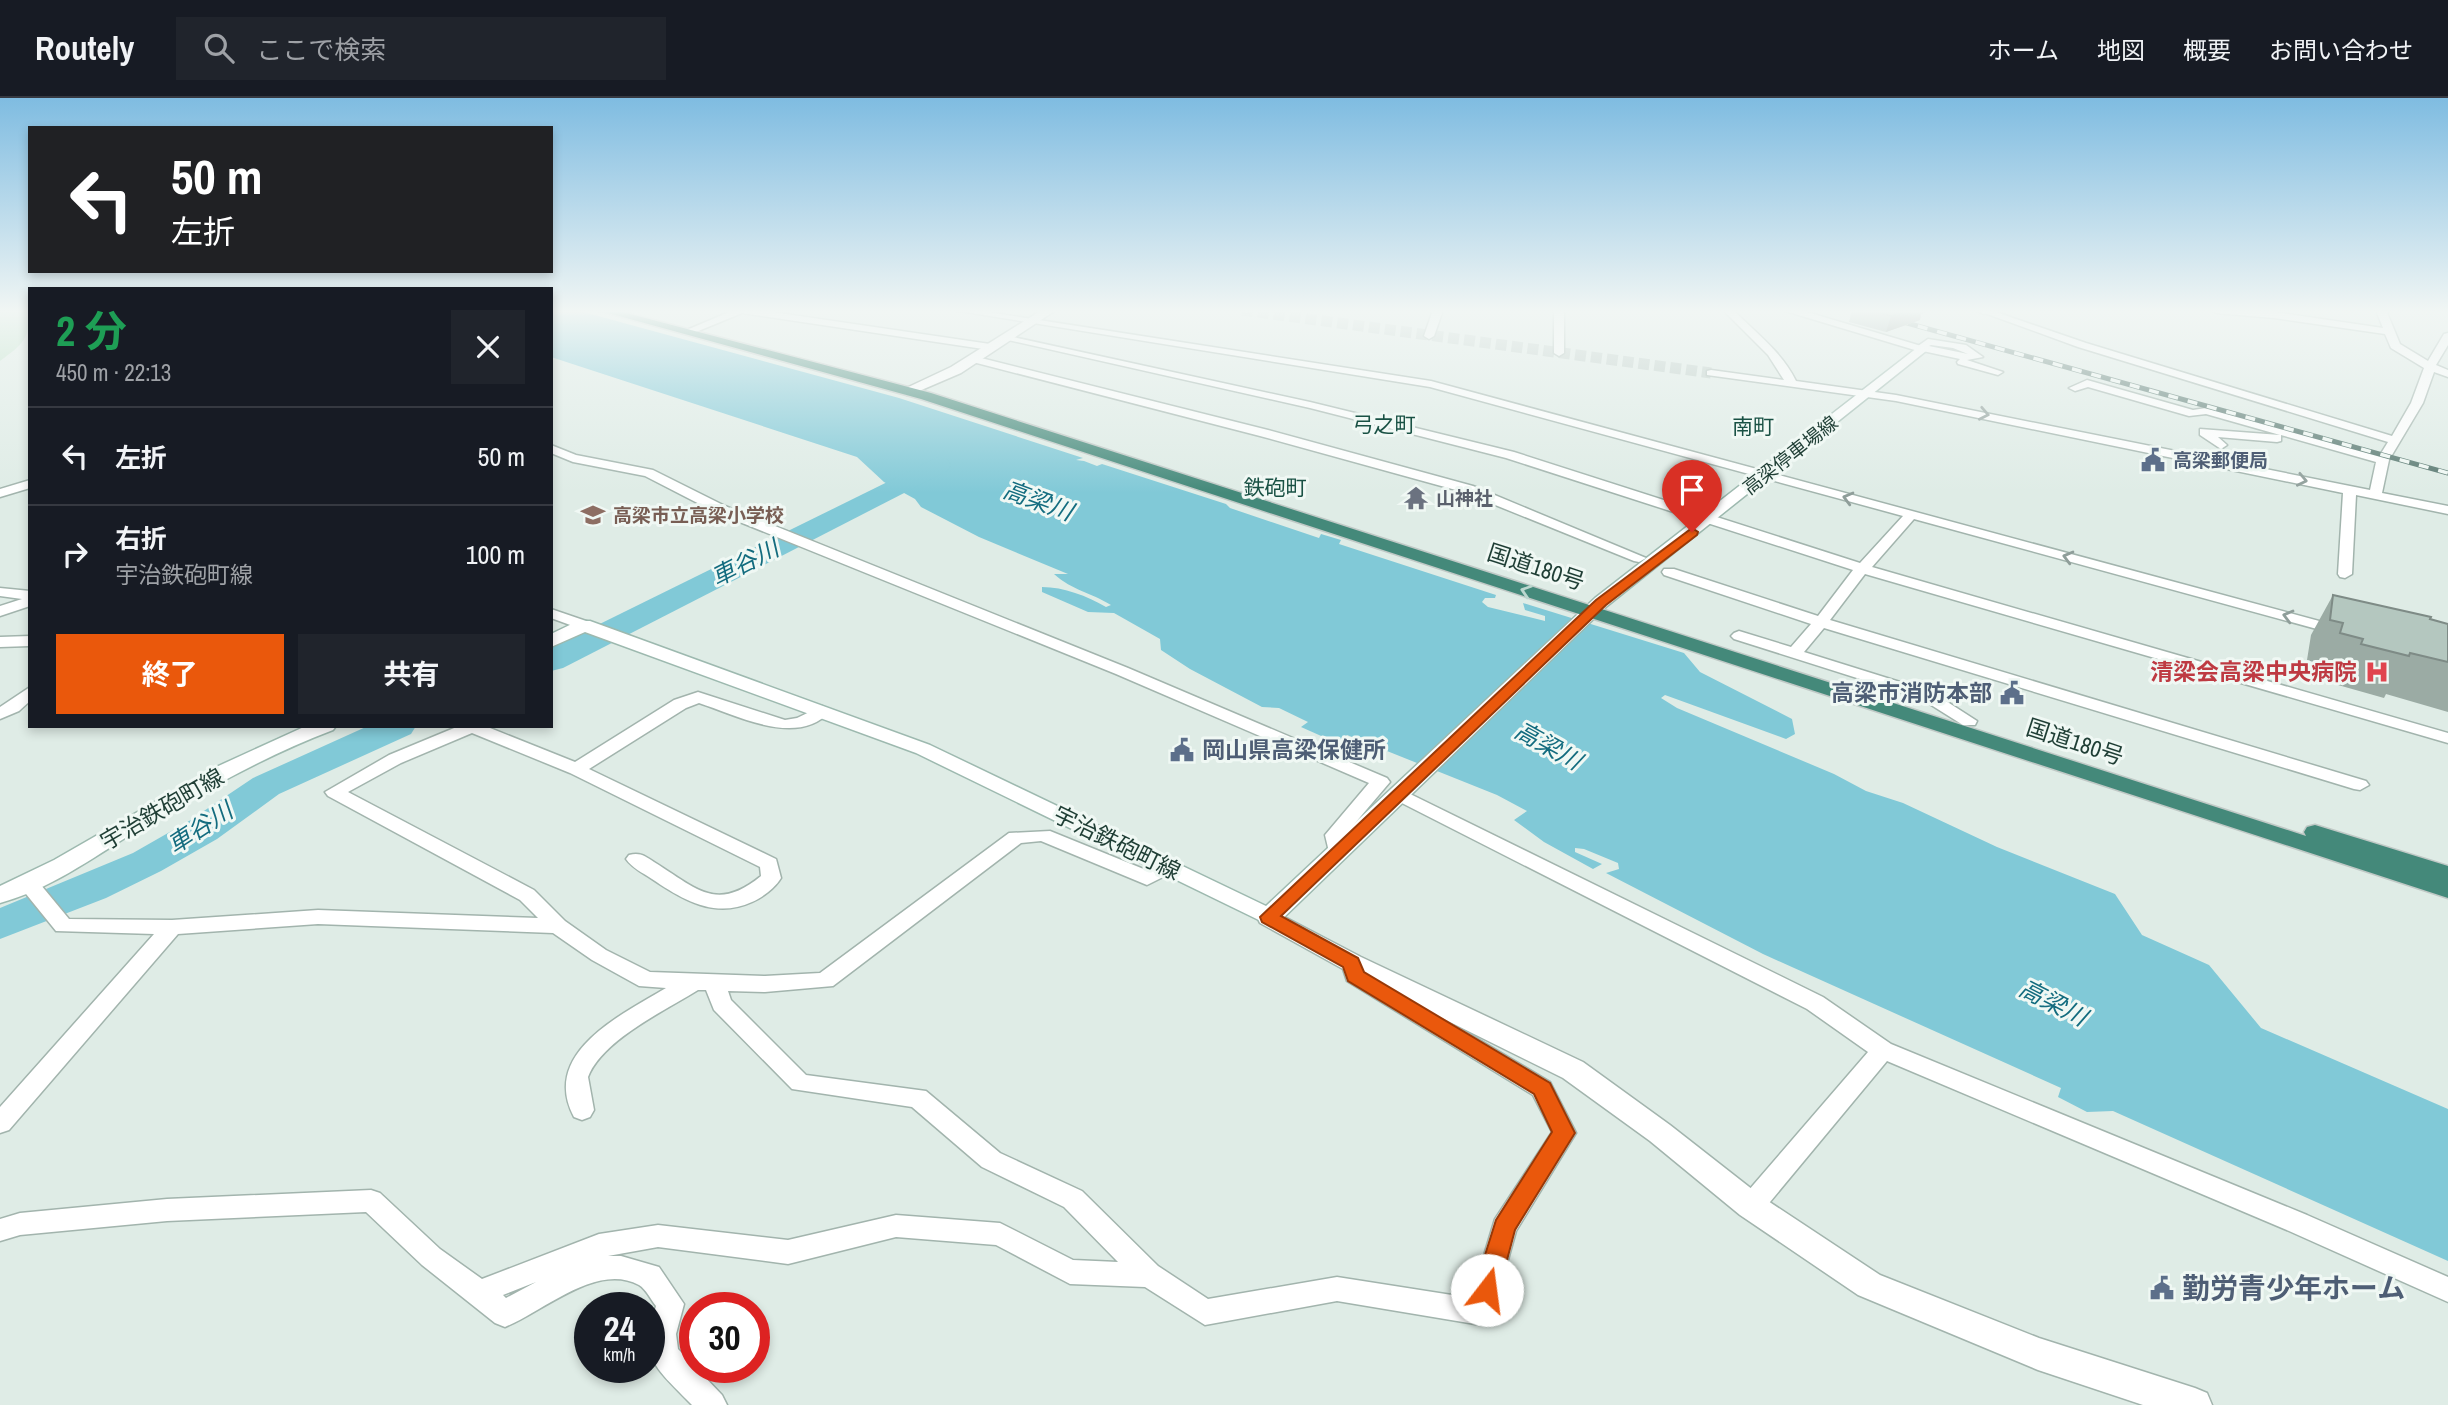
<!DOCTYPE html>
<html lang="ja">
<meta charset="utf-8">
<style>
:root{--surface:#171b24;--page:#20242c;--text:#f1f3f6;--muted:#9ea1a6;--line:#363941;--accent:#ea580c}
body{margin:0;font-family:"Archivo Narrow","Noto Sans JP",sans-serif;background:var(--page);color:var(--text);height:100vh;display:flex;flex-direction:column;font-size:26px;white-space:nowrap}
*{box-sizing:border-box;margin:0}
p{font-size:23px;color:var(--muted)}
.icon{flex:none;width:38px;height:38px;fill:none;stroke:currentColor;stroke-width:2;stroke-linecap:round;stroke-linejoin:round}
.map{position:relative;flex:1;overflow:hidden}
.side{position:absolute;left:28px;top:189px;width:525px;height:441px;display:flex;flex-direction:column;background:var(--surface);border-radius:0px;box-shadow:0 4px 10px #0003}
.side>*{flex:none}
.banner{position:absolute;left:28px;top:28px;width:525px;height:147px;border-radius:0px;box-shadow:0 4px 10px #0003;background:#202124;color:#fff;overflow:hidden}
.speed{position:absolute;left:574px;top:1194px;display:flex;gap:14px;font-size:35px;font-weight:700;text-align:center}
.speed>*{display:grid;place-content:center;width:91px;height:91px;border-radius:50%;background:var(--surface);box-shadow:0 4px 10px #0003;line-height:1}
.speed small{font-size:18px;font-weight:400}
.speed .limit{border:10px solid #d22;background:#fff;color:#111}
.pin{position:absolute;display:grid;place-items:center;width:60px;height:60px;color:#fff;margin:-72px -30px;border-radius:50% 50% 50% 0;rotate:-45deg;box-shadow:0 0 7px #0007}
.pin .icon{rotate:45deg}
.me{position:absolute;width:77px;margin:-38px;rotate:15deg;stroke-linejoin:round;filter:drop-shadow(0 0 5px #0008)}
.turn{display:flex;align-items:center;gap:24px;height:147px;padding:0 28px;font-size:32px}
.turn .icon{width:91px;height:91px;stroke-width:2.5}
.turn b{display:block;font-size:49px;line-height:60px}
.round{display:grid;place-items:center;flex:none;width:74px;height:74px;border-radius:0px;background:var(--page)}
.overview{display:flex;align-items:center;justify-content:space-between;height:119px;padding:0 28px}
h1{font-size:42px;font-weight:700;line-height:52px;color:#1e9e55}
.cta{display:flex;gap:14px;margin-top:auto;padding:14px 28px}
.cta a{flex:1;height:80px;border-radius:0px;background:var(--accent);color:#fff;font-size:28px;font-weight:700;line-height:80px;text-align:center}
.cta a+a{background:var(--page);color:var(--text)}
ul{padding:0;list-style:none}
li{display:flex;align-items:center;gap:21px;height:98px;padding:0 28px;border-top:2px solid var(--line)}
li div{flex:1}
li b{display:block;font-size:26px}
li em{font-style:normal}
header{display:flex;align-items:center;gap:42px;box-sizing:border-box;height:98px;padding:0 35px;background:var(--surface);border-bottom:2px solid var(--line)}
header strong{font-size:33px}
nav{display:flex;gap:38px;margin-inline-start:auto;font-size:24px}
.search{width:490px;height:63px;background:var(--page);display:flex;align-items:center;gap:18px;box-sizing:border-box;padding:0 24px;border-radius:0px;color:var(--muted);font-size:26px}
.map>svg:first-child{display:block}
.green{fill:#b6dfc1}
.water{fill:#81c9d7}
.lines{fill:none;stroke-linecap:round;stroke-linejoin:round}
.river{fill:#81c9d7;fill-rule:evenodd}
.minor-tunnel{stroke:#b9c9c3;stroke-width:11;stroke-dasharray:11 5;stroke-linecap:butt}
.minor-casing{stroke:#a2b4ad;stroke-width:3}
.tertiary-casing{stroke:#a2b4ad;stroke-width:3}
.secondary-casing{stroke:#9db9af;stroke-width:3}
.trunk-casing{stroke:#c0c9c6;stroke-width:3}
.minor{fill:#fff;fill-rule:evenodd}
.tertiary{fill:#fff;fill-rule:evenodd}
.secondary{fill:#fff;fill-rule:evenodd}
.trunk{fill:#44897a;fill-rule:evenodd}
.rail-casing{stroke:#597971;stroke-width:5}
.rail{stroke:#f0f8f4;stroke-width:3.5;stroke-dasharray:10;stroke-linecap:butt}
.wall{fill:#9baba4}
.shaded-wall{fill:#7e8b86}
.building{fill:#b4c7bf;stroke:#7e8b86;stroke-width:2}
.oneway{stroke:#8f9e9a}
.oneway2{stroke:#bcd7cf}
.route{fill:#ea580c;stroke:#983908;stroke-width:2}
.labels{text-anchor:middle;stroke-width:6;stroke-linejoin:round;paint-order:stroke}
.far-street-label{font-size:19px;fill:#1f3e35;stroke:#f0f8f4}
.far-service-label{font-size:19px;font-weight:bold;fill:#4e5e75;stroke:#f0f8f4;text-anchor:start}
.far-worship-label{font-size:19px;font-weight:bold;fill:#5b616d;stroke:#f0f8f4;text-anchor:start}
.far-education-label{font-size:19px;font-weight:bold;fill:#785e54;stroke:#f0f8f4;text-anchor:start}
.far-quarter-label{font-size:21px;fill:#195144;stroke:#f0f8f4}
.street-label{font-size:23px;fill:#1f3e35;stroke:#f0f8f4}
.health-label{font-size:23px;font-weight:bold;fill:#be3a42;stroke:#f0f8f4;text-anchor:end}
.service-label{font-size:23px;font-weight:bold;fill:#4e5e75;stroke:#f0f8f4;text-anchor:end}
.water-label{font-size:24px;font-style:italic;fill:#136c7f;stroke:#f0f8f4}
.near-service-label{font-size:28px;font-weight:bold;fill:#4e5e75;stroke:#f0f8f4;text-anchor:start}
</style>
<header>
<strong>Routely</strong>
<div class="search"><svg class="icon" aria-label="search" viewBox="0 0 24 24"><circle cx="10" cy="10" r="6"/><path d="M15 15l6 6"/></svg>ここで検索</div>
<nav><a>ホーム</a><a>地図</a><a>概要</a><a>お問い合わせ</a></nav>
</header>
<div class="map">
<svg width="2448" height="1307" viewBox="0 0 2448 1307">
<rect width="100%" height="100%" fill="#dfece6"/>
<!-- green -->
<path class="green" d="M 0,212 L 29,212 C 30,241 23,246 0,263 Z"/>
<!-- water -->
<path class="water" d="M 551,212 L 576,212 L 899,300 L 1083,360 L 1076,362 L 1084,363 L 1097,368 L 1102,366 L 1226,406 L 1230,410 L 1319,440 L 1321,436 L 1341,442 L 1339,446 L 1496,497 L 1495,500 L 1485,500 L 1482,504 L 1488,509 L 1545,523 L 1545,518 L 1525,512 L 1523,505 L 1684,555 L 1700,574 L 1792,621 L 1795,636 L 1786,641 L 1665,597 L 1661,600 L 1677,610 L 1834,676 L 1866,693 L 1903,705 L 1997,749 L 2115,796 L 2142,837 L 2209,867 L 2261,930 L 2448,1011 L 2448,1163 L 2113,1013 L 2087,1014 L 2058,999 L 2061,990 L 1763,856 L 1606,775 L 1619,771 L 1618,765 L 1584,751 L 1575,750 L 1575,754 L 1602,766 L 1593,771 L 1544,744 L 1514,722 L 1527,713 L 1497,697 L 1347,637 L 1337,645 L 1301,629 L 1308,624 L 1279,610 L 1262,609 L 1190,571 L 1161,552 L 1160,541 L 1114,515 L 1088,514 L 1042,494 L 1042,489 C 1064,489 1087,498 1106,509 L 1111,507 C 1090,494 1073,493 1054,476 L 1068,476 L 979,439 L 921,409 L 915,401 L 884,384 L 857,359 L 551,259 Z"/>
<g class="lines">
<!-- river -->
<g class="river">
<polygon points="938,359 947,361 951,367 947,373 563,570 551,573 551,550"/>
<polygon points="368,628 416,628 411,636 279,696 217,741 161,773 106,800 0,841 0,810 133,755 189,723 253,680"/>
</g>
<!-- minor-tunnel -->
<polyline class="minor-tunnel" points="1242,212 1711,275"/>
<!-- minor casing -->
<g class="minor-casing">
<g id="minor">
<polygon points="734,212 758,212 990,246 995,249 990,252 742,215 691,236 682,234"/>
<polygon points="953,212 975,212 1431,283 2345,530 2348,533 2345,536 2335,536 1914,421 1872,469 2448,635 2448,645 1865,476 1830,522 2366,683 2369,687 2360,692 2354,691 1824,530 1804,554 1932,594 1977,623 1975,627 1963,627 1920,600 1734,541 1731,538 1734,535 1739,533 1791,549 1811,526 1664,477 1662,474 1664,471 1674,471 1818,518 1853,472 1506,360 1310,310 999,240 1004,237 1310,304 1514,354 1860,465 1903,418 1430,289"/>
<polygon points="1241,212 1252,212 1247,215"/>
<polygon points="1433,212 1443,212 1434,238 1429,241 1424,238"/>
<polygon points="1554,212 1564,212 1564,255 1559,258 1554,255"/>
<path d="M 1723,212 L 1733,212 C 1756,235 1782,254 1796,283 L 1896,297 L 2370,392 L 2376,364 L 2281,337 L 2281,343 L 2277,344 L 2218,339 L 2227,347 L 2221,351 L 2200,337 L 2200,331 L 2280,337 L 2206,316 L 2189,318 L 2088,289 L 2075,293 L 2069,290 L 2087,282 L 2193,312 L 2206,310 L 2380,357 L 2388,344 L 2078,249 L 1979,213 L 1990,212 L 2086,245 L 2392,338 L 2411,305 L 2424,270 L 2391,250 L 2385,236 L 2274,220 L 2216,215 L 2211,212 L 2274,214 L 2383,230 L 2376,212 L 2386,212 L 2400,246 L 2428,263 L 2444,236 L 2448,235 L 2448,247 L 2436,267 L 2448,272 L 2448,279 L 2434,274 L 2423,305 L 2389,362 L 2382,395 L 2448,408 L 2448,416 L 2356,397 L 2352,476 L 2345,480 L 2340,479 L 2338,476 L 2343,395 L 1896,303 L 1707,277 L 1707,273 L 1711,272 L 1784,282 L 1768,257 Z"/>
<path d="M 1928,241 L 1966,247 L 1983,259 L 1967,262 L 2003,274 L 1998,277 L 1958,266 L 1957,264 L 1960,261 L 1918,252 L 1918,248 ZM 1931,247 L 1953,250 L 1968,256 L 1929,248 Z"/>
<polygon points="973,258 1268,332 1473,388 1646,460 1639,464 1634,463 1463,394 1260,338 969,263 968,261"/>
<polygon points="551,347 576,357 653,372 725,408 1128,570 1387,680 1390,684 1344,738 1347,754 1344,758 1330,758 1325,737 1369,685 1116,576 715,414 645,378 573,364 551,355"/>
<polygon points="30,382 30,390 0,399 0,391"/>
<polygon points="0,490 30,493 30,508 0,518 0,508 22,501 0,498"/>
<polygon points="551,511 589,524 592,527 584,532 551,520"/>
<polygon points="30,538 30,548 0,549 0,539"/>
<polygon points="30,589 30,603 19,613 0,621 0,609"/>
<path d="M 698,594 L 785,622 L 797,620 L 822,608 L 830,613 C 798,650 736,617 699,605 L 686,610 L 589,671 L 776,761 L 781,780 C 775,790 763,799 752,804 C 715,821 683,802 652,781 C 643,775 632,770 626,761 L 629,757 C 640,754 645,758 654,764 C 696,790 716,815 761,778 L 760,769 L 570,675 L 472,635 L 401,665 L 348,694 L 534,792 L 565,823 L 606,852 L 650,874 L 765,878 L 820,875 L 1009,735 L 1050,733 L 1146,772 L 1159,764 L 1173,764 L 1176,769 L 1173,774 L 1147,787 L 1041,743 L 1021,745 L 833,888 L 765,894 L 728,893 L 731,902 L 806,977 L 926,993 L 1000,1055 L 1082,1093 L 1158,1168 L 1208,1201 L 1337,1179 L 1471,1200 L 1495,1121 L 1552,1034 L 1533,997 L 1347,883 L 1341,865 L 1344,860 L 1352,857 L 1360,860 L 1365,874 L 1550,984 L 1576,1035 L 1516,1133 L 1491,1223 L 1481,1227 L 1337,1203 L 1205,1227 L 1145,1189 L 1070,1186 L 996,1147 L 896,1139 L 788,1166 L 658,1149 L 608,1158 L 621,1158 L 659,1169 L 684,1206 L 676,1236 L 678,1251 L 722,1297 L 727,1307 L 692,1307 C 656,1269 640,1264 656,1208 C 651,1202 646,1191 639,1187 C 596,1164 543,1214 505,1229 L 495,1225 L 422,1167 L 366,1114 L 167,1123 L 20,1137 L 0,1143 L 0,1121 L 20,1115 L 167,1101 L 371,1092 L 380,1095 L 440,1151 L 482,1181 L 599,1136 L 658,1127 L 788,1142 L 896,1117 L 1000,1125 L 1073,1162 L 1118,1164 L 1064,1109 L 982,1069 L 912,1009 L 792,991 L 714,912 L 706,892 L 698,892 C 666,912 602,942 588,979 L 594,1012 L 590,1019 L 582,1022 L 574,1019 C 540,955 621,917 666,890 L 639,888 L 592,862 L 553,835 L 318,826 L 178,836 L 9,1032 L 0,1035 L 0,1009 L 154,836 L 56,833 L 22,791 L 19,786 L 22,781 L 36,781 L 69,821 L 172,822 L 318,812 L 538,820 L 520,802 L 328,698 L 325,694 L 389,657 L 459,628 L 485,628 L 575,664 L 674,602 ZM 536,1184 L 506,1200 L 503,1197 Z"/>
<polygon points="1398,690 1823,899 1891,946 2307,1117 2448,1179 2448,1204 2289,1133 1887,963 1760,1116 1751,1119 1742,1116 1738,1108 1742,1100 1868,954 1807,911 1392,700 1389,696 1392,692"/>
</g>
</g>
<!-- tertiary casing -->
<g class="tertiary-casing">
<g id="tertiary">
<polygon points="1042,212 1056,212 961,275 912,296 907,297 900,293 951,269"/>
<polygon points="1782,212 1800,212 1928,250 1926,253 1918,253"/>
<polygon points="1974,212 1989,212 1990,213 1984,216"/>
<polygon points="1269,811 1361,859 1583,964 1670,1027 1762,1099 1880,1177 2039,1240 2195,1290 2207,1295 2212,1307 2143,1307 2038,1272 1858,1197 1740,1117 1650,1043 1563,980 1343,871 1260,825 1257,819 1260,813"/>
</g>
</g>
<!-- secondary casing -->
<g class="secondary-casing">
<g id="secondary">
<polygon points="1922,246 1926,247 1926,253 1607,508 1278,825 1269,827 916,655 585,534 551,549 551,536 578,523 590,523 930,647 1266,808 1595,500"/>
<path d="M 306,628 L 336,628 L 333,632 C 262,659 198,696 133,735 C 91,761 48,792 0,805 L 0,788 L 54,762 L 214,670 Z"/>
</g>
</g>
<!-- trunk casing -->
<g class="trunk-casing">
<polygon id="trunk" points="597,212 615,212 931,295 2306,738 2304,734 2307,729 2315,727 2448,768 2448,800 921,301"/>
</g>
<!-- minor -->
<use href="#minor" class="minor"/>
<!-- tertiary -->
<use href="#tertiary" class="tertiary"/>
<!-- secondary -->
<use href="#secondary" class="secondary"/>
<!-- trunk -->
<use href="#trunk" class="trunk"/>
<!-- rail casing -->
<g class="rail-casing">
<polyline id="rail" points="1860,212 2448,375"/>
</g>
<!-- rail -->
<use href="#rail" class="rail"/>
</g>
<!-- wall -->
<g class="wall">
<polygon points="1852,212 1930,212 1921,216 1920,222 1886,234 1849,224"/>
<polygon points="2333,497 2448,526 2448,614 2386,596 2384,600 2338,587 2339,583 2317,577 2320,566 2307,562 2311,537"/>
</g>
<!-- shaded-wall -->
<polygon class="shaded-wall" points="1907,212 1930,212 1921,216 1920,222 1886,234 1891,218"/>
<!-- building -->
<g class="building">
<polygon points="1869,212 1907,212 1891,218"/>
<polygon points="2333,497 2431,519 2430,521 2448,526 2448,564 2410,555 2409,558 2361,546 2363,541 2340,535 2343,525 2330,522"/>
</g>
<!-- one-way arrows -->
<defs><path id="oneway-chevron" d="M-2-3.5L2.5 0L-2 3.5" fill="none" stroke-width="1.6" stroke-linecap="round" stroke-linejoin="round" transform="scale(1.75)"/></defs>
<g class="oneway">
<use href="#oneway-chevron" transform="translate(1984 316) rotate(11)"/>
<use href="#oneway-chevron" transform="translate(2302 382) rotate(12)"/>
<use href="#oneway-chevron" transform="translate(1848 400) rotate(-165)"/>
<use href="#oneway-chevron" transform="translate(2068 459) rotate(-165)"/>
<use href="#oneway-chevron" transform="translate(2288 518) rotate(-165)"/>
</g>
<use class="oneway2" href="#oneway-chevron" transform="translate(1526 493) rotate(-162)"/>
<!-- sky -->
<linearGradient id="sky" x2="0" y2="1"><stop stop-color="#7fbce1"/><stop offset="0.54" stop-color="#f1f6f4"/><stop offset="1" stop-color="#f1f6f4" stop-opacity="0"/></linearGradient>
<rect width="2448" height="395" fill="url(#sky)"/>
<!-- route -->
<polygon class="route" points="1692,430 1698,434 1697,437 1606,507 1281,818 1358,860 1364,874 1550,985 1575,1035 1515,1132 1499,1192 1496,1200 1487,1204 1478,1200 1474,1192 1496,1122 1552,1034 1534,996 1348,883 1343,869 1262,824 1260,819 1596,502"/>
<!-- icons -->
<defs>
<g id="civic-bare" transform="scale(1.89)"><path d="M-.6-6.5H3V-4.5H.6V-3L4-1V1h2V6H-6V1h2V-1L-.6-3ZM-1.2 2.5V6h2.4V2.5Z" fill="#5c6f8a" stroke="#f0f8f4" stroke-width="2.5" paint-order="stroke"/></g>
<g id="temple-bare" transform="scale(1.89)"><path d="M0-6L5-2H3V0L6.5 2.5H4V6H1.5V3h-3V6H-4V2.5H-6.5L-3 0V-2H-5Z" fill="#6b7280" stroke="#f0f8f4" stroke-width="2.5" paint-order="stroke"/></g>
<g id="school-bare" transform="scale(1.89)"><path d="M0-5L7-2L0 1L-7-2ZM-4 1L0 2.5L4 1V4Q0 6-4 4Z" fill="#8d6e63" stroke="#f0f8f4" stroke-width="2.5" paint-order="stroke"/></g>
<g id="hospital-bare" transform="scale(1.89)"><path d="M-5-5h3v3.5h4V-5h3V5h-3V1.5h-4V5h-3Z" fill="#e0444e" stroke="#f0f8f4" stroke-width="2.5" paint-order="stroke"/></g>
</defs>
<g fill-rule="evenodd">
<use href="#civic-bare" x="2153" y="362"/>
<use href="#temple-bare" x="1416" y="400"/>
<use href="#school-bare" x="593" y="417"/>
<use href="#hospital-bare" x="2377" y="574"/>
<use href="#civic-bare" x="2012" y="595"/>
<use href="#civic-bare" x="1182" y="652"/>
<use href="#civic-bare" x="2162" y="1190"/>
</g>
<g class="labels">
<!-- far-street labels -->
<g class="far-street-label">
<text transform="translate(1790 357) rotate(-38)" y="7">高梁停車場線</text>
</g>
<!-- far-service labels -->
<g class="far-service-label">
<text x="2173" y="369">高梁郵便局</text>
</g>
<!-- far-worship labels -->
<g class="far-worship-label">
<text x="1436" y="407">山神社</text>
</g>
<!-- far-education labels -->
<g class="far-education-label">
<text x="613" y="424">高梁市立高梁小学校</text>
</g>
<!-- far-quarter labels -->
<g class="far-quarter-label">
<text x="1384" y="334">弓之町</text>
<text x="1753" y="336">南町</text>
<text x="1275" y="397">鉄砲町</text>
</g>
<!-- street labels -->
<g class="street-label">
<text transform="translate(1536 469) rotate(18)" y="8">国道180号</text>
<text transform="translate(2075 644) rotate(18)" y="8">国道180号</text>
<text transform="translate(162 711) rotate(-30)" y="8">宇治鉄砲町線</text>
<text transform="translate(1117 745) rotate(26)" y="8">宇治鉄砲町線</text>
</g>
<!-- health labels -->
<g class="health-label">
<text x="2357" y="582">清梁会高梁中央病院</text>
</g>
<!-- service labels -->
<g class="service-label">
<text x="1992" y="603">高梁市消防本部</text>
<text x="1202" y="660" text-anchor="start">岡山県高梁保健所</text>
</g>
<!-- water labels -->
<g class="water-label">
<text transform="translate(1038 403) rotate(20)" y="8">高梁川</text>
<text transform="translate(745 465) rotate(-27)" y="8">車谷川</text>
<text transform="translate(1548 648) rotate(29)" y="8">高梁川</text>
<text transform="translate(200 730) rotate(-33)" y="8">車谷川</text>
<text transform="translate(2053 905) rotate(27)" y="8">高梁川</text>
</g>
<!-- near-service labels -->
<g class="near-service-label">
<text x="2182" y="1200">勤労青少年ホーム</text>
</g>
</g>
</svg>
<div class="speed"><div>24<small>km/h</small></div><div class="limit">30</div></div>
<div class="pin" style="left:1692px;top:434px;background:#d93025"><svg class="icon" aria-label="arrive" viewBox="0 0 24 24"><path d="M6 21V4h12l-3 4 3 4H6"/></svg></div>
<svg class="me" style="left:1487px;top:1192px" viewBox="-20 -20 40 40"><circle r="19" fill="#fff"/><path d="M0-13L10 11 0 6-10 11z" fill="#ea580c"/></svg>
<div class="banner">
<div class="turn"><svg class="icon" aria-label="left" viewBox="0 0 24 24"><path d="M17 20v-9H6M10 6l-5 5 5 5"/></svg><div><b>50 m</b>左折</div></div>
</div>
<section class="side">
<div class="overview"><div><h1>2 分</h1><p>450 m · 22:13</p></div><a class="round"><svg class="icon" aria-label="close" viewBox="0 0 24 24"><path d="M6 6l12 12M18 6L6 18"/></svg></a></div>
<ul>
<li><svg class="icon" aria-label="left" viewBox="0 0 24 24"><path d="M17 20v-9H6M10 6l-5 5 5 5"/></svg><div><b>左折</b></div><em>50 m</em></li>
<li><svg class="icon" aria-label="right" viewBox="0 0 24 24"><path d="M7 20v-9h11M14 6l5 5-5 5"/></svg><div><b>右折</b><p>宇治鉄砲町線</p></div><em>100 m</em></li>
</ul>
<div class="cta"><a>終了</a><a>共有</a></div>
</section>
</div>
